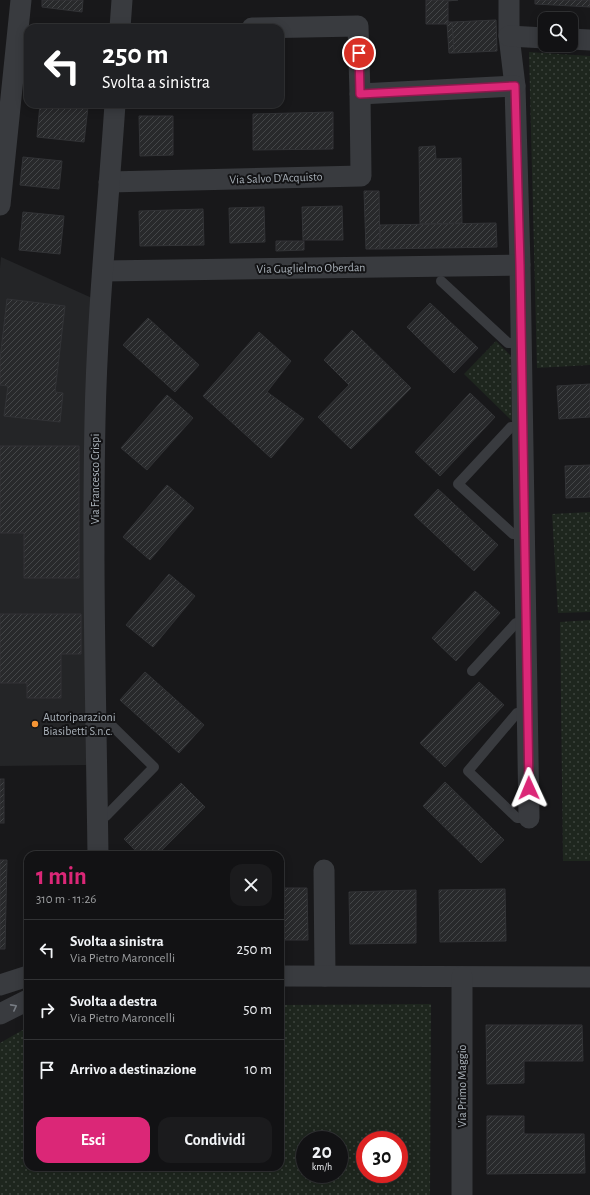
<!DOCTYPE html>
<html lang="it">
<meta charset="utf-8">
<style>
:root{--surface:#121214;--page:#1b1b1d;--text:#f1f3f6;--muted:#9c9ea0;--line:#313234;--accent:#db2777}
body{margin:0;font-family:"Alegreya Sans",sans-serif;background:var(--page);color:var(--text);height:100vh;display:flex;flex-direction:column;font-size:15px;white-space:nowrap}
*{box-sizing:border-box;margin:0}
p{font-size:13px;color:var(--muted)}
.icon{flex:none;width:22px;height:22px;fill:none;stroke:currentColor;stroke-width:2;stroke-linecap:round;stroke-linejoin:round}
.map{position:relative;flex:1;overflow:hidden}
.sheet{position:absolute;left:24px;top:851px;width:260px;height:320px;display:flex;flex-direction:column;background:var(--surface);border-radius:12px;box-shadow:0 2px 10px #0003,0 0 0 1px var(--line)}
.sheet>*{flex:none}
.guide{position:absolute;left:24px;top:24px;width:260px;height:84px;border-radius:12px;box-shadow:0 2px 10px #0003,0 0 0 1px var(--line);background:#202124;color:#fff;overflow:hidden}
.fabs{position:absolute;left:538px;top:12px;display:grid;gap:8px}
.fabs a{display:grid;place-items:center;width:40px;height:40px;border-radius:8px;background:var(--surface);box-shadow:0 2px 10px #0003,0 0 0 1px var(--line);font-size:20px}
.speed{position:absolute;left:296px;top:1131px;display:flex;gap:8px;font-size:20px;font-weight:700;text-align:center}
.speed>*{display:grid;place-content:center;width:52px;height:52px;border-radius:50%;background:var(--surface);box-shadow:0 2px 10px #0003,0 0 0 1px var(--line);line-height:1}
.speed small{font-size:10px;font-weight:400}
.speed .limit{border:6px solid #d22;background:#fff;color:#111}
.pin{position:absolute;display:grid;place-items:center;width:34px;height:34px;color:#fff;margin:-17px;border:2px solid #fff;border-radius:50%;box-shadow:0 1px 4px #0007}
.me{position:absolute;width:44px;margin:-22px;rotate:359deg;stroke-linejoin:round;filter:drop-shadow(0 0 3px #0008)}
.turn{display:flex;align-items:center;gap:14px;height:84px;padding:0 12px;font-size:18px}
.turn .icon{width:52px;height:52px;stroke-width:2.5}
.turn b{display:block;font-size:28px;line-height:34px}
.round{display:grid;place-items:center;flex:none;width:42px;height:42px;border-radius:12px;background:var(--page)}
.head{display:flex;align-items:center;justify-content:space-between;height:68px;padding:0 12px}
h1{font-size:24px;font-weight:700;line-height:30px;color:var(--accent)}
.cta{display:flex;gap:8px;margin-top:auto;padding:8px 12px}
.cta a{flex:1;height:46px;border-radius:12px;background:var(--accent);color:#fff;font-size:16px;font-weight:700;line-height:46px;text-align:center}
.cta a+a{background:var(--page);color:var(--text)}
ul{padding:0;list-style:none}
li{display:flex;align-items:center;gap:12px;height:60px;padding:0 12px;border-top:1px solid var(--line)}
li div{flex:1}
li b{display:block;font-size:15px}
li em{font-style:normal}
.map>svg:first-child{display:block}
.built{fill:#242527}
.green{fill:url(#green-dots);fill-rule:evenodd}
.building{fill:url(#building-hatch);stroke:#323336}
.lines{fill:none;stroke-linecap:round;stroke-linejoin:round}
.lane{stroke:#393b3f;stroke-width:10}
.street{stroke:#393b3f;stroke-width:21}
.oneway{stroke:#777c83}
.route-casing{stroke:#8e194d;stroke-width:10}
.route{stroke:#db2777;stroke-width:7}
.poi-dot{fill:#f59535;stroke:#131315;stroke-width:1.5}
.labels{text-anchor:middle;stroke-width:4;stroke-linejoin:round;paint-order:stroke}
.street-label{font-size:12px;fill:#aab2ba;stroke:#131315}
.poi-label{font-size:12px;fill:#aab2ba;stroke:#131315;text-anchor:start}
</style>
<div class="map">
<svg width="590" height="1195" viewBox="0 0 590 1195">
<defs>
<pattern id="green-dots" width="8" height="8" patternUnits="userSpaceOnUse"><rect width="8" height="8" fill="#1e261e"/><path d="M2 2h.1M6 6h.1" fill="none" stroke="#3c433d" stroke-width="1.8" stroke-linecap="round"/></pattern>
<pattern id="building-hatch" width="6" height="6" patternUnits="userSpaceOnUse"><rect width="6" height="6" fill="#28292b"/><path d="M-1 1l2-2M0 6l6-6M5 7l2-2" fill="none" stroke="#444648"/></pattern>
</defs>
<rect width="100%" height="100%" fill="#18181a"/>
<!-- built -->
<polygon class="built" points="1,257 92,298 86,765 0,766 0,268"/>
<!-- green -->
<g class="green">
<polygon points="529,52 590,56 590,365 537,368"/>
<polygon points="496,341 511,356 512,421 464,374"/>
<polygon points="590,512 590,612 558,613 552,514"/>
<polygon points="590,620 590,861 563,861 560,622"/>
<path d="M 431,1004 L 430,1195 L 0,1195 L 0,1043 L 28,1027 L 28,1167 L 280,1167 L 280,1005 ZM 305,1140 L 339,1140 L 339,1174 L 305,1174 ZM 365,1140 L 399,1140 L 399,1174 L 365,1174 Z"/>
</g>
<!-- building -->
<g class="building">
<polygon points="42,0 83,0 82,12 42,7"/>
<polygon points="426,0 458,0 448,1 448,24 426,24"/>
<polygon points="535,0 590,0 590,7 535,4"/>
<polygon points="496,20 497,51 454,53 452,22"/>
<polygon points="447,22 452,22 454,53 449,53"/>
<polygon points="40,104 61,104 88,107 84,142 37,137"/>
<polygon points="333,112 333,149 253,150 253,114"/>
<polygon points="139,116 173,116 173,155 140,156"/>
<polygon points="435,146 436,159 461,158 462,223 420,224 419,147"/>
<polygon points="23,157 62,161 59,189 20,185"/>
<polygon points="364,191 379,191 380,249 366,249"/>
<polygon points="342,206 343,240 303,240 302,207"/>
<polygon points="264,207 265,242 230,243 229,208"/>
<polygon points="203,209 204,245 140,246 139,211"/>
<polygon points="23,212 64,216 60,254 19,250"/>
<polygon points="496,223 497,247 380,249 380,225"/>
<polygon points="276,241 304,241 304,250 276,251"/>
<polygon points="7,299 65,306 55,392 63,393 60,422 4,416 8,386 0,385 0,359"/>
<polygon points="430,303 478,348 454,373 407,327"/>
<polygon points="148,318 199,365 175,392 123,345"/>
<polygon points="352,330 411,388 351,449 318,417 349,385 324,360"/>
<polygon points="259,332 291,361 267,392 304,419 271,458 203,396"/>
<polygon points="590,384 590,417 559,419 557,386"/>
<polygon points="470,393 495,417 440,476 415,452"/>
<polygon points="167,395 193,418 147,470 121,448"/>
<polygon points="0,446 79,446 79,578 24,578 24,533 0,533"/>
<polygon points="590,465 590,497 566,498 565,466"/>
<polygon points="167,485 194,508 150,560 123,537"/>
<polygon points="438,489 498,545 474,571 414,515"/>
<polygon points="169,574 195,596 153,647 126,625"/>
<polygon points="475,591 500,613 456,661 432,638"/>
<polygon points="0,614 81,614 81,654 61,654 61,698 27,698 27,683 0,683"/>
<polygon points="145,672 204,725 179,753 120,700"/>
<polygon points="479,682 504,705 445,767 420,743"/>
<rect x="0" y="779" width="4" height="44"/>
<polygon points="445,782 504,840 481,863 423,806"/>
<polygon points="181,783 205,807 157,855 140,855 124,839"/>
<polygon points="0,860 7,860 5,949 0,949"/>
<polygon points="280,888 307,888 308,940 280,940"/>
<polygon points="505,889 506,941 440,942 439,890"/>
<polygon points="416,890 416,943 350,944 349,892"/>
<polygon points="486,1025 582,1025 583,1061 524,1061 524,1083 487,1084"/>
<polygon points="487,1116 524,1116 524,1134 584,1134 585,1173 487,1174"/>
</g>
<g class="lines">
<!-- lane -->
<g class="lane">
<polyline points="441,281 508,343 522,343"/>
<polyline points="523,427 511,427 458,484 513,534 525,534"/>
<polyline points="472,671 516,623 526,624"/>
<polyline points="528,712 517,713 468,771 517,818 529,818"/>
<polyline points="96,720 105,719 154,767 106,816 98,815"/>
</g>
<!-- street -->
<g class="street">
<polyline points="509,0 509,36 515,86 520,265 529,818"/>
<polyline points="120,28 122,0"/>
<polyline points="252,28 358,26 360,94 515,86"/>
<polyline points="509,36 545,38"/>
<polyline points="571,39 590,40"/>
<polyline points="109,182 361,176 360,94"/>
<polyline points="0,205 21,0"/>
<polyline points="103,271 520,265"/>
<path d="M 98,855 C 96,710 92,565 95,421 C 97,315 108,210 115,104"/>
<polyline points="324,870 325,976"/>
<polyline points="280,976 590,977"/>
<polyline points="462,977 462,1195"/>
<polyline points="0,985 28,976"/>
<polyline points="0,1014 28,1000"/>
</g>
</g>
<!-- one-way arrows -->
<defs><path id="oneway-chevron" d="M-2-3.5L2.5 0L-2 3.5" fill="none" stroke-width="1.6" stroke-linecap="round" stroke-linejoin="round"/></defs>
<use class="oneway" href="#oneway-chevron" transform="translate(14 1007) rotate(-28)"/>
<g class="lines">
<!-- route casing -->
<g class="route-casing">
<polyline id="route" points="359,53 360,94 515,86 520,265 529,788"/>
</g>
<!-- route -->
<use href="#route" class="route"/>
</g>
<!-- markers -->
<circle class="poi-dot" cx="35" cy="724" r="4"/>
<g class="labels">
<!-- street labels -->
<g class="street-label">
<text transform="translate(276 178) rotate(-2)" y="4">Via Salvo D'Acquisto</text>
<text transform="translate(311 268) rotate(-1)" y="4">Via Guglielmo Oberdan</text>
<text transform="translate(95 479) rotate(-90)" y="4">Via Francesco Crispi</text>
<text transform="translate(462 1086) rotate(-90)" y="4">Via Primo Maggio</text>
</g>
<!-- poi labels -->
<g class="poi-label">
<text x="43" y="721">Autoriparazioni<tspan x="43" dy="14">Biasibetti S.n.c.</tspan></text>
</g>
</g>
</svg>
<div class="fabs">
<a><svg class="icon" aria-label="search" viewBox="0 0 24 24"><circle cx="10" cy="10" r="6"/><path d="M15 15l6 6"/></svg></a>
</div>
<div class="speed"><div>20<small>km/h</small></div><div class="limit">30</div></div>
<div class="pin" style="left:359px;top:53px;background:#d93025"><svg class="icon" aria-label="arrive" viewBox="0 0 24 24"><path d="M6 21V4h12l-3 4 3 4H6"/></svg></div>
<svg class="me" style="left:529px;top:788px" viewBox="-20 -20 40 40"><path d="M0-17L14 15 0 8-14 15z" fill="#db2777" stroke="#fff" stroke-width="4"/></svg>
<div class="guide">
<div class="turn"><svg class="icon" aria-label="left" viewBox="0 0 24 24"><path d="M17 20v-9H6M10 6l-5 5 5 5"/></svg><div><b>250 m</b>Svolta a sinistra</div></div>
</div>
<section class="sheet">
<div class="head"><div><h1>1 min</h1><p>310 m · 11:26</p></div><a class="round"><svg class="icon" aria-label="close" viewBox="0 0 24 24"><path d="M6 6l12 12M18 6L6 18"/></svg></a></div>
<ul>
<li><svg class="icon" aria-label="left" viewBox="0 0 24 24"><path d="M17 20v-9H6M10 6l-5 5 5 5"/></svg><div><b>Svolta a sinistra</b><p>Via Pietro Maroncelli</p></div><em>250 m</em></li>
<li><svg class="icon" aria-label="right" viewBox="0 0 24 24"><path d="M7 20v-9h11M14 6l5 5-5 5"/></svg><div><b>Svolta a destra</b><p>Via Pietro Maroncelli</p></div><em>50 m</em></li>
<li><svg class="icon" aria-label="arrive" viewBox="0 0 24 24"><path d="M6 21V4h12l-3 4 3 4H6"/></svg><div><b>Arrivo a destinazione</b></div><em>10 m</em></li>
</ul>
<div class="cta"><a>Esci</a><a>Condividi</a></div>
</section>
</div>
